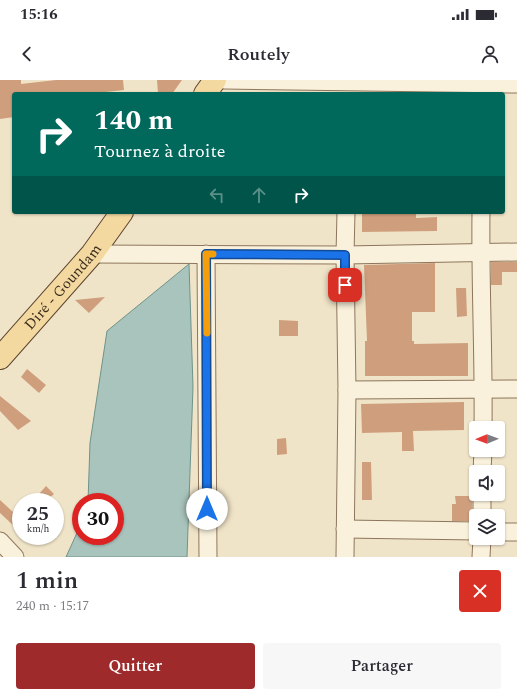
<!DOCTYPE html>
<html lang="fr">
<meta charset="utf-8">
<style>
:root{--surface:#fff;--page:#f7f7f7;--text:#2b2b33;--muted:#7c7c81;--accent:#9e2a2b}
body{margin:0;font-family:Spectral,serif;background:var(--page);color:var(--text);height:100vh;display:flex;flex-direction:column;font-size:15px;white-space:nowrap}
*{box-sizing:border-box;margin:0}
p{font-size:13px;color:var(--muted)}
.icon{flex:none;width:22px;height:22px;fill:none;stroke:currentColor;stroke-width:2;stroke-linecap:round;stroke-linejoin:round}
.map{position:relative;height:477px;overflow:hidden}
.details{display:flex;flex-direction:column;background:var(--surface);flex:1}
.details>*{flex:none}
.hud{position:absolute;left:12px;top:12px;width:493px;height:122px;border-radius:4px;box-shadow:0 1px 3px #0004;background:#00695c;color:#fff;overflow:hidden}
.needle{width:26px;rotate:269deg}
.buttons{position:absolute;left:469px;top:341px;display:grid;gap:8px}
.buttons a{display:grid;place-items:center;width:36px;height:36px;border-radius:4px;background:var(--surface);box-shadow:0 1px 3px #0004;font-size:20px}
.speed{position:absolute;left:12px;top:413px;display:flex;gap:8px;font-size:20px;font-weight:700;text-align:center}
.speed>*{display:grid;place-content:center;width:52px;height:52px;border-radius:50%;background:var(--surface);box-shadow:0 1px 3px #0004;line-height:1}
.speed small{font-size:10px;font-weight:400}
.speed .limit{border:6px solid #d22;background:#fff;color:#111}
.pin{position:absolute;display:grid;place-items:center;width:34px;height:34px;color:#fff;margin:-17px;border-radius:8px;box-shadow:0 2px 6px #0006}
.me{position:absolute;width:44px;margin:-22px;rotate:0deg;stroke-linejoin:round;filter:drop-shadow(0 0 3px #0008)}
.turn{display:flex;align-items:center;gap:14px;height:84px;padding:0 16px;font-size:18px}
.turn .icon{width:52px;height:52px;stroke-width:2.5}
.turn b{display:block;font-size:28px;line-height:34px}
.lanes{display:flex;align-items:center;height:38px;padding:0 16px;background:#0003;justify-content:center;gap:20px;direction:ltr}
.lanes .off{opacity:.35}
.round{display:grid;place-items:center;flex:none;width:42px;height:42px;border-radius:4px;background:var(--page)}
.headline{display:flex;align-items:center;justify-content:space-between;height:68px;padding:0 16px}
h1{font-size:24px;font-weight:600;line-height:30px}
.action{display:flex;gap:8px;margin-top:auto;padding:8px 16px}
.action a{flex:1;height:46px;border-radius:4px;background:var(--accent);color:#fff;font-size:16px;font-weight:600;line-height:46px;text-align:center}
.action a+a{background:var(--page);color:var(--text)}
.status{display:flex;justify-content:space-between;align-items:center;height:28px;padding:0 20px;background:var(--surface);direction:ltr}
.status svg{height:11px;fill:currentColor}
header{display:flex;justify-content:space-between;align-items:center;height:52px;padding:0 16px;background:var(--surface);font-size:18px;font-weight:600}
.map>svg:first-child{display:block}
.water{fill:#a9c4bc;stroke:#6f938a}
.building{fill:#cf9f7d}
.lines{fill:none;stroke-linecap:round;stroke-linejoin:round}
.minor-casing{stroke:#8d765c;stroke-width:19}
.major-casing{stroke:#5b4430;stroke-width:24}
.minor{stroke:#faf1dc;stroke-width:17}
.major{stroke:#f3d9a0;stroke-width:22}
.route-casing{stroke:#114b97;stroke-width:10}
.route{stroke:#1a73e8;stroke-width:7}
.slow{stroke:#f59e0b;stroke-width:7}
.labels{text-anchor:middle;stroke-width:4;stroke-linejoin:round;paint-order:stroke}
.street-label{font-size:15px;fill:#3d2e20;stroke:#f7eed8}
</style>
<div class="status"><b>15:16</b><svg viewBox="0 0 49 12"><path d="M0 12V9h3v3zM5 12V6h3v6zM10 12V3h3v9zM15 12V0h3v12zM26 1h20v11H26zM47 4h2v5h-2z"/></svg></div>
<header><svg class="icon" aria-label="back" viewBox="0 0 24 24"><path d="M15 5l-7 7 7 7"/></svg>Routely<svg class="icon" aria-label="person" viewBox="0 0 24 24"><circle cx="12" cy="8" r="4"/><path d="M4 21q1-7 8-7t8 7"/></svg></header>
<div class="map">
<svg width="517" height="477" viewBox="0 0 517 477">
<rect width="100%" height="100%" fill="#f0e4c8"/>
<!-- water -->
<polygon class="water" points="189,184 193,307 187,477 66,477 81,444 81,456 115,456 115,422 88,422 90,363 107,251"/>
<!-- building -->
<g class="building">
<polygon points="0,0 21,0 21,4 56,0 123,0 124,10 87,14 14,14 14,37 0,39"/>
<polygon points="157,0 182,0 172,14 158,14"/>
<polygon points="362,132 416,132 416,138 437,137 437,151 362,152"/>
<polygon points="491,182 517,182 517,192 502,192 502,205 491,205"/>
<polygon points="435,183 435,232 412,232 412,261 414,261 414,264 468,263 468,296 365,296 365,261 367,261 364,185"/>
<polygon points="456,208 466,208 467,236 457,237"/>
<polygon points="105,217 89,233 75,220"/>
<polygon points="279,240 298,241 298,256 279,256"/>
<polygon points="27,289 46,305 39,313 21,297"/>
<polygon points="0,316 31,341 18,350 0,331"/>
<polygon points="464,322 464,350 413,351 414,371 402,371 402,352 362,353 361,324"/>
<polygon points="286,358 287,374 277,375 277,359"/>
<polygon points="362,382 371,382 372,420 362,420"/>
<polygon points="46,406 54,414 46,421 39,414"/>
<polygon points="455,416 472,416 472,441 452,441 452,424 456,424"/>
<polygon points="0,420 13,432 15,429 21,435 21,444 17,449 0,433"/>
</g>
<g class="lines">
<!-- minor casing -->
<g class="minor-casing">
<g id="minor">
<polyline points="224,0 517,4"/>
<path d="M 481,132 C 480,204 484,276 483,348"/>
<polyline points="92,174 345,175 517,172"/>
<polyline points="206,174 208,477"/>
<polyline points="347,310 517,309"/>
<polyline points="482,392 483,370"/>
<polyline points="482,436 482,414"/>
<polyline points="345,449 476,451"/>
<polyline points="498,452 517,452"/>
<polyline points="0,461 15,477"/>
<polyline points="345,477 347,310 345,175 346,132"/>
<polyline points="481,477 482,458"/>
</g>
</g>
<!-- major casing -->
<g class="major-casing">
<g id="major">
<polyline points="205,14 215,0"/>
<path id="s1" d="M 0,278 L 92,174 L 122,132"/>
</g>
</g>
<!-- minor -->
<use href="#minor" class="minor"/>
<!-- major -->
<use href="#major" class="major"/>
</g>
<g class="lines">
<!-- route casing -->
<g class="route-casing">
<polyline id="route" points="207,429 206,174 345,175 345,205"/>
</g>
<!-- route -->
<use href="#route" class="route"/>
<!-- slow -->
<polyline class="slow" points="207,253 206,174 213,174"/>
</g>
<g class="labels">
<!-- street labels -->
<g class="street-label">
<text dy="5" stroke="none"><textPath href="#s1" startOffset="95">Diré - Goundam</textPath></text>
</g>
</g>
</svg>
<div class="buttons">
<a><svg class="needle" viewBox="-14 -14 28 28"><path d="M0-13l5 13h-10z" fill="#e53935"/><path d="M0 13l5-13h-10z" fill="#7c7c81"/></svg></a>
<a><svg class="icon" aria-label="sound" viewBox="0 0 24 24"><path d="M4 9h4l5-4v14l-5-4H4zM17 9q2 3 0 6"/></svg></a>
<a><svg class="icon" aria-label="layers" viewBox="0 0 24 24"><path d="M12 4l9 5-9 5-9-5zM3 14l9 5 9-5"/></svg></a>
</div>
<div class="speed"><div>25<small>km/h</small></div><div class="limit">30</div></div>
<div class="pin" style="left:345px;top:205px;background:#d93025"><svg class="icon" aria-label="arrive" viewBox="0 0 24 24"><path d="M6 21V4h12l-3 4 3 4H6"/></svg></div>
<svg class="me" style="left:207px;top:429px" viewBox="-20 -20 40 40"><circle r="19" fill="#fff"/><path d="M0-13L10 11 0 6-10 11z" fill="#1a73e8"/></svg>
<div class="hud">
<div class="turn"><svg class="icon" aria-label="right" viewBox="0 0 24 24"><path d="M7 20v-9h11M14 6l5 5-5 5"/></svg><div><b>140 m</b>Tournez à droite</div></div>
<div class="lanes"><svg class="icon off" aria-label="left" viewBox="0 0 24 24"><path d="M17 20v-9H6M10 6l-5 5 5 5"/></svg><svg class="icon off" aria-label="ahead" viewBox="0 0 24 24"><path d="M12 20V5M6 11l6-6 6 6"/></svg><svg class="icon" aria-label="right" viewBox="0 0 24 24"><path d="M7 20v-9h11M14 6l5 5-5 5"/></svg></div>
</div>
</div>
<section class="details">
<div class="headline"><div><h1>1 min</h1><p>240 m · 15:17</p></div><a class="round" style="background:#d93025;color:#fff"><svg class="icon" aria-label="close" viewBox="0 0 24 24"><path d="M6 6l12 12M18 6L6 18"/></svg></a></div>
<div class="action"><a>Quitter</a><a>Partager</a></div>
</section>
